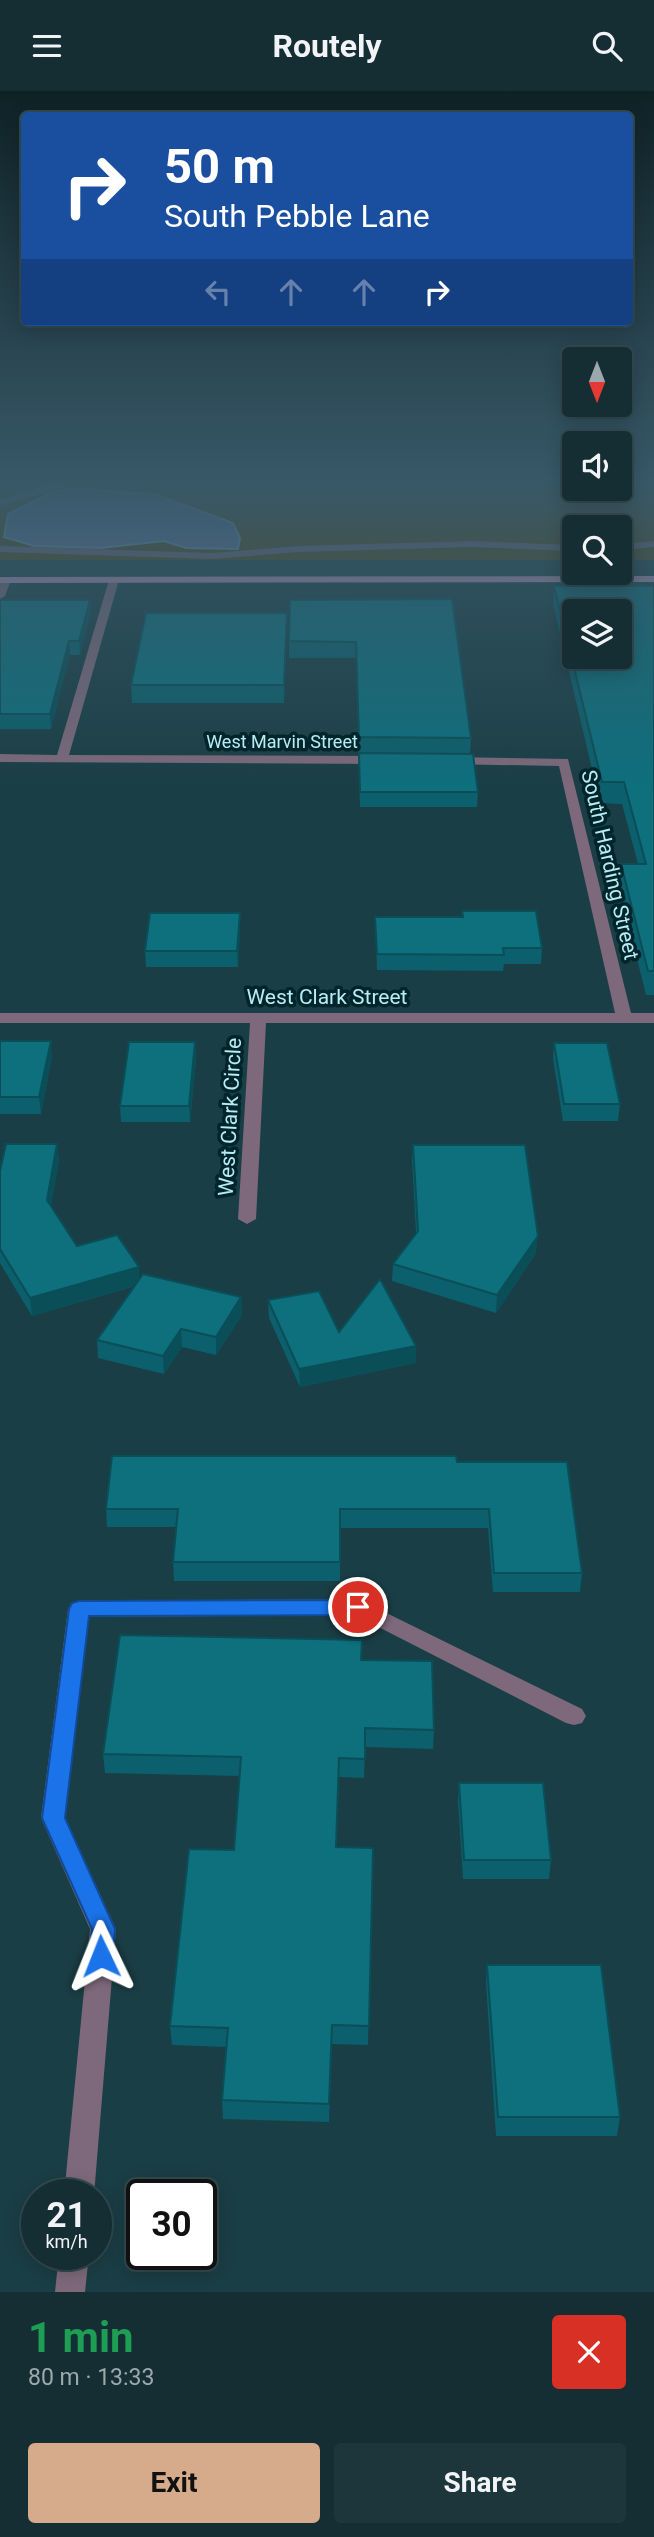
<!DOCTYPE html>
<meta charset="utf-8">
<style>
:root{--surface:#142e34;--page:#1d363c;--text:#f1f3f6;--muted:#9da8ac;--line:#334a4f;--accent:#d6ab8b}
body{margin:0;font-family:Roboto,sans-serif;background:var(--page);color:var(--text);height:100vh;display:flex;flex-direction:column;font-size:26px;white-space:nowrap}
*{box-sizing:border-box;margin:0}
p{font-size:23px;color:var(--muted)}
.icon{flex:none;width:38px;height:38px;fill:none;stroke:currentColor;stroke-width:2;stroke-linecap:round;stroke-linejoin:round}
.map{position:relative;height:2201px;overflow:hidden}
.side{display:flex;flex-direction:column;background:var(--surface);flex:1}
.side>*{flex:none}
.top-card{position:absolute;left:21px;top:21px;width:612px;height:214px;border-radius:7px;box-shadow:0 4px 18px #0003,0 0 0 2px var(--line);background:#1a4fa0;color:#fff;overflow:hidden}
.needle{width:46px;rotate:180deg}
.controls{position:absolute;left:562px;top:256px;display:grid;gap:14px}
.controls a{display:grid;place-items:center;width:70px;height:70px;border-radius:7px;background:var(--surface);box-shadow:0 4px 18px #0003,0 0 0 2px var(--line);font-size:35px}
.speed{position:absolute;left:21px;top:2088px;display:flex;gap:14px;font-size:35px;font-weight:700;text-align:center}
.speed>*{display:grid;place-content:center;width:91px;height:91px;border-radius:50%;background:var(--surface);box-shadow:0 4px 18px #0003,0 0 0 2px var(--line);line-height:1}
.speed small{font-size:18px;font-weight:400}
.speed .limit{border:4px solid #111;border-radius:10px;background:#fff;color:#111}
.pin{position:absolute;display:grid;place-items:center;width:60px;height:60px;color:#fff;margin:-30px;border:4px solid #fff;border-radius:50%;box-shadow:0 2px 7px #0007}
.me{position:absolute;width:77px;margin:-38px;rotate:358deg;stroke-linejoin:round;filter:drop-shadow(0 0 5px #0008)}
.turn{display:flex;align-items:center;gap:24px;height:147px;padding:0 28px;font-size:32px}
.turn .icon{width:91px;height:91px;stroke-width:2.5}
.turn b{display:block;font-size:49px;line-height:60px}
.lanes{display:flex;align-items:center;height:66px;padding:0 28px;background:#0003;justify-content:center;gap:35px;direction:ltr}
.lanes .off{opacity:.35}
.round{display:grid;place-items:center;flex:none;width:74px;height:74px;border-radius:7px;background:var(--page)}
.overview{display:flex;align-items:center;justify-content:space-between;height:119px;padding:0 28px}
h1{font-size:42px;font-weight:700;line-height:52px;color:#1e9e55}
.cta{display:flex;gap:14px;margin-top:auto;padding:14px 28px}
.cta a{flex:1;height:80px;border-radius:7px;background:var(--accent);color:#111;font-size:28px;font-weight:700;line-height:80px;text-align:center}
.cta a+a{background:var(--page);color:var(--text)}
header{display:flex;justify-content:space-between;align-items:center;height:91px;padding:0 28px;background:var(--surface);font-size:32px;font-weight:700}
.map>svg:first-child{display:block}
.green{fill:#5a4605}
.water{fill:#6d7eb2;stroke:#849fc6;stroke-width:2}
.lines{fill:none;stroke-linecap:round;stroke-linejoin:round}
.service{fill:#7d697b;fill-rule:evenodd}
.minor{fill:#7d697b;fill-rule:evenodd}
.primary{fill:#c097bc;fill-rule:evenodd}
.wall{fill:#0c5f6c}
.shaded-wall{fill:#0a4e58}
.building{fill:#0e6f7d;stroke:#0a4e58;stroke-width:2;fill-rule:evenodd}
.route{fill:#1a73e8;stroke:#114b97;stroke-width:2}
.labels{text-anchor:middle;stroke-width:7;stroke-linejoin:round;paint-order:stroke}
.far-street-label{font-size:18px;fill:#b8ebf4;stroke:#00252b}
.street-label{font-size:21px;fill:#b8ebf4;stroke:#00252b}
</style>
<header><svg class="icon" aria-label="menu" viewBox="0 0 24 24"><path d="M4 6h16M4 12h16M4 18h16"/></svg>Routely<svg class="icon" aria-label="search" viewBox="0 0 24 24"><circle cx="10" cy="10" r="6"/><path d="M15 15l6 6"/></svg></header>
<div class="map">
<svg width="654" height="2201" viewBox="0 0 654 2201">
<rect width="100%" height="100%" fill="#1a3e45"/>
<!-- green -->
<polygon class="green" points="0,390 574,390 574,397 620,397 620,390 654,390 654,469 620,469 620,436 574,436 574,469 0,469"/>
<!-- water -->
<polygon class="water" points="78,397 157,404 233,432 240,447 238,458 186,457 164,450 101,457 34,455 4,446 8,423 55,400"/>
<g class="lines">
<!-- service -->
<g class="service">
<polygon points="67,390 84,390 0,415 0,409 41,395"/>
<polygon points="472,450 574,454 574,460 472,456 298,461 212,468 0,461 0,455 212,462 298,455"/>
<polygon points="654,450 654,456 620,459 620,453"/>
<polygon points="6,486 11,489 5,505 0,508 0,491"/>
</g>
<!-- minor -->
<g class="minor">
<polygon points="114,486 119,489 69,664 383,665 389,669 383,673 0,671 0,663 57,664 109,489"/>
<polygon points="449,666 568,668 631,922 654,922 654,932 266,932 256,1128 247,1133 238,1128 250,932 0,932 0,922 615,922 559,675 445,673 443,670"/>
<polygon points="358,1508 582,1618 586,1625 582,1632 574,1634 566,1632 355,1524 89,1526 65,1727 116,1838 94,2104 64,2104 90,1838 41,1727 68,1518 71,1512 79,1510"/>
<polygon points="59,2163 89,2163 85,2201 55,2201"/>
</g>
<!-- primary -->
<polygon class="primary" points="654,485 654,491 0,492 0,486"/>
</g>
<!-- wall -->
<g class="wall">
<polygon points="554,495 654,495 654,904 646,904 619,795 621,773 638,773 622,713 600,712 553,513"/>
<polygon points="452,508 471,647 470,663 478,701 477,716 360,716 356,567 289,567 289,550"/>
<polygon points="0,509 90,509 91,522 80,564 70,564 51,638 0,638"/>
<polygon points="287,539 284,612 132,612 131,594"/>
<polygon points="462,820 542,857 541,873 504,873 503,880 377,879 375,826 462,826"/>
<polygon points="240,838 238,876 146,876 145,860"/>
<polygon points="0,950 52,966 41,1023 0,1023"/>
<polygon points="195,951 196,968 190,1031 121,1031 120,1015"/>
<polygon points="554,952 620,1013 618,1030 563,1030 553,968"/>
<polygon points="57,1053 59,1070 51,1114 77,1155 139,1176 139,1188 241,1206 242,1224 216,1264 182,1256 164,1283 98,1267 97,1249 135,1195 32,1225 0,1172 0,1080"/>
<polygon points="413,1054 536,1162 496,1222 392,1190 393,1173 416,1142 412,1070"/>
<polygon points="268,1209 339,1241 416,1255 416,1272 300,1296 269,1227"/>
<polygon points="457,1371 582,1482 580,1501 493,1501 488,1437 340,1437 340,1490 174,1490 173,1471 176,1436 107,1436 106,1418"/>
<polygon points="361,1569 434,1639 433,1658 365,1656 364,1687 339,1686 336,1756 373,1757 368,1954 332,1953 329,2031 223,2028 222,2009 226,1956 172,1954 170,1935 234,1759 240,1685 105,1682 103,1663"/>
<polygon points="459,1692 551,1769 549,1788 463,1788 458,1711"/>
<polygon points="487,1874 620,2026 617,2045 496,2045 486,1892"/>
</g>
<!-- shaded-wall -->
<g class="shaded-wall">
<polygon points="90,509 91,522 80,564 79,550"/>
<polygon points="287,522 287,539 284,612 284,594"/>
<polygon points="69,550 70,564 51,638 50,623"/>
<polygon points="240,822 240,838 238,876 237,860"/>
<polygon points="51,950 52,966 41,1023 39,1006"/>
<polygon points="195,951 196,968 190,1031 189,1015"/>
<polygon points="57,1053 59,1070 49,1126 47,1109"/>
<polygon points="538,1145 536,1162 496,1222 497,1204"/>
<polygon points="139,1176 140,1193 32,1225 30,1207"/>
<polygon points="241,1206 242,1224 216,1264 216,1246"/>
<polygon points="181,1238 182,1256 164,1283 163,1265"/>
<polygon points="416,1255 416,1272 300,1296 299,1278"/>
</g>
<!-- building -->
<g class="building">
<path d="M 554,495 L 654,495 L 654,880 L 648,880 L 621,773 L 646,773 L 624,691 L 602,691 ZM 574,520 L 620,520 L 620,565 L 574,565 Z"/>
<polygon points="452,508 471,647 359,646 356,551 289,550 290,509"/>
<polygon points="0,509 90,509 79,550 69,550 50,623 0,623"/>
<polygon points="146,522 287,522 284,594 131,594"/>
<polygon points="359,662 473,663 478,701 360,701"/>
<polygon points="462,820 536,820 542,857 503,857 504,864 377,863 375,826 463,826"/>
<polygon points="150,822 240,822 237,860 145,860"/>
<polygon points="0,950 51,950 39,1006 0,1006"/>
<polygon points="129,951 195,951 189,1015 120,1015"/>
<polygon points="554,952 607,952 620,1013 564,1013"/>
<polygon points="6,1053 57,1053 47,1109 77,1155 117,1144 139,1176 30,1207 0,1158 0,1080"/>
<polygon points="413,1054 525,1054 538,1145 497,1204 393,1173 418,1140"/>
<polygon points="143,1183 241,1206 216,1246 181,1238 163,1265 97,1249"/>
<polygon points="380,1188 416,1255 299,1278 268,1209 319,1200 339,1241"/>
<polygon points="112,1365 456,1365 457,1371 567,1371 582,1482 494,1482 489,1418 340,1418 340,1471 173,1471 178,1418 106,1418"/>
<polygon points="120,1544 362,1549 361,1569 432,1570 434,1639 365,1637 365,1668 339,1667 336,1756 373,1757 369,1935 332,1934 329,2013 222,2009 228,1937 170,1935 189,1758 234,1759 241,1666 103,1663"/>
<polygon points="459,1692 543,1692 551,1769 464,1769"/>
<polygon points="487,1874 601,1874 620,2026 498,2026"/>
</g>
<!-- sky -->
<linearGradient id="sky" x2="0" y2="1"><stop stop-color="#0e2226"/><stop offset="0.56" stop-color="#385868"/><stop offset="1" stop-color="#385868" stop-opacity="0"/></linearGradient>
<rect width="654" height="698" fill="url(#sky)"/>
<!-- route -->
<polygon class="route" points="358,1509 366,1511 369,1516 366,1522 358,1524 89,1525 65,1727 115,1838 113,1865 109,1872 101,1876 93,1872 89,1865 92,1838 42,1727 69,1518 72,1512 79,1510"/>
<g class="labels">
<!-- far-street labels -->
<g class="far-street-label">
<text x="282" y="657">West Marvin Street</text>
</g>
<!-- street labels -->
<g class="street-label">
<text transform="translate(610 774) rotate(77)" y="7">South Harding Street</text>
<text x="327" y="913">West Clark Street</text>
<text transform="translate(230 1026) rotate(-87)" y="7">West Clark Circle</text>
</g>
</g>
</svg>
<div class="controls">
<a><svg class="needle" viewBox="-14 -14 28 28"><path d="M0-13l5 13h-10z" fill="#e53935"/><path d="M0 13l5-13h-10z" fill="#9da8ac"/></svg></a>
<a><svg class="icon" aria-label="sound" viewBox="0 0 24 24"><path d="M4 9h4l5-4v14l-5-4H4zM17 9q2 3 0 6"/></svg></a>
<a><svg class="icon" aria-label="search" viewBox="0 0 24 24"><circle cx="10" cy="10" r="6"/><path d="M15 15l6 6"/></svg></a>
<a><svg class="icon" aria-label="layers" viewBox="0 0 24 24"><path d="M12 4l9 5-9 5-9-5zM3 14l9 5 9-5"/></svg></a>
</div>
<div class="speed"><div>21<small>km/h</small></div><div class="limit">30</div></div>
<div class="pin" style="left:358px;top:1516px;background:#d93025"><svg class="icon" aria-label="arrive" viewBox="0 0 24 24"><path d="M6 21V4h12l-3 4 3 4H6"/></svg></div>
<svg class="me" style="left:101px;top:1865px" viewBox="-20 -20 40 40"><path d="M0-17L14 15 0 8-14 15z" fill="#1a73e8" stroke="#fff" stroke-width="4"/></svg>
<div class="top-card">
<div class="turn"><svg class="icon" aria-label="right" viewBox="0 0 24 24"><path d="M7 20v-9h11M14 6l5 5-5 5"/></svg><div><b>50 m</b>South Pebble Lane</div></div>
<div class="lanes"><svg class="icon off" aria-label="left" viewBox="0 0 24 24"><path d="M17 20v-9H6M10 6l-5 5 5 5"/></svg><svg class="icon off" aria-label="ahead" viewBox="0 0 24 24"><path d="M12 20V5M6 11l6-6 6 6"/></svg><svg class="icon off" aria-label="ahead" viewBox="0 0 24 24"><path d="M12 20V5M6 11l6-6 6 6"/></svg><svg class="icon" aria-label="right" viewBox="0 0 24 24"><path d="M7 20v-9h11M14 6l5 5-5 5"/></svg></div>
</div>
</div>
<section class="side">
<div class="overview"><div><h1>1 min</h1><p>80 m · 13:33</p></div><a class="round" style="background:#d93025;color:#fff"><svg class="icon" aria-label="close" viewBox="0 0 24 24"><path d="M6 6l12 12M18 6L6 18"/></svg></a></div>
<div class="cta"><a>Exit</a><a>Share</a></div>
</section>
